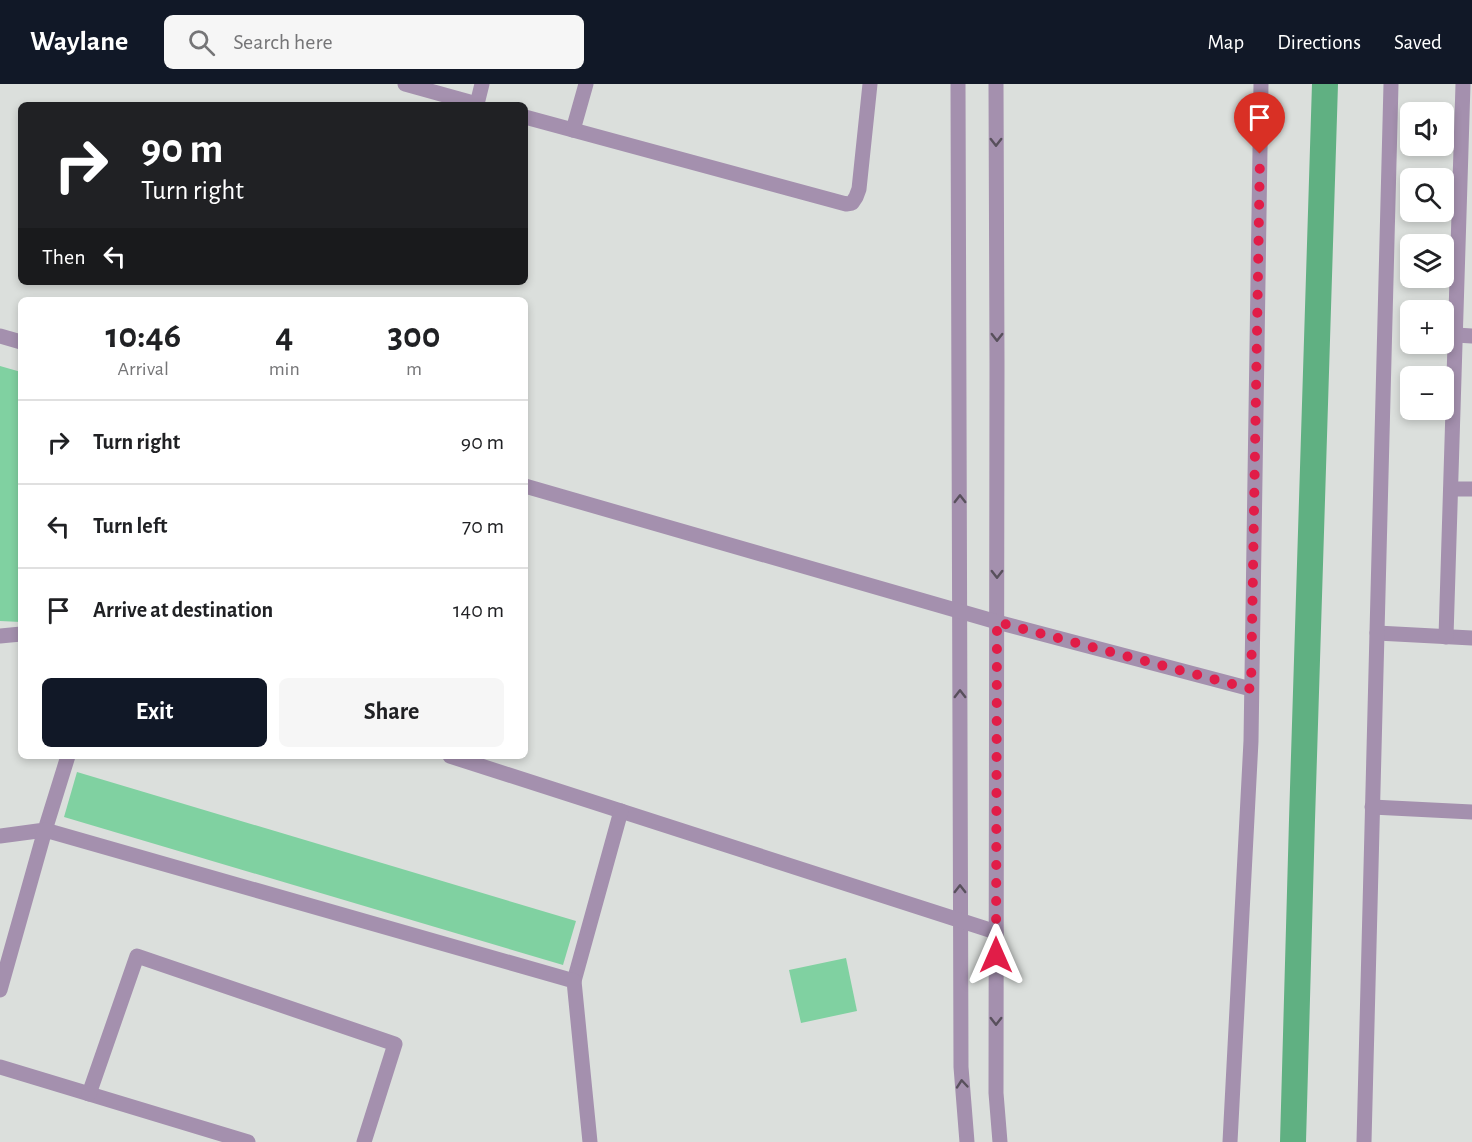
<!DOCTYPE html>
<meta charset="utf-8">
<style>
:root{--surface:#fff;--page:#f6f6f6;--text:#202124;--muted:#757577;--line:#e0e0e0;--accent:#111827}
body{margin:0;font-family:"Alegreya Sans",sans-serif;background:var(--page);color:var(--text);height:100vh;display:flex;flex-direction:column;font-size:22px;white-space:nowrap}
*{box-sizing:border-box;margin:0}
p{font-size:20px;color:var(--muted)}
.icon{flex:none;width:33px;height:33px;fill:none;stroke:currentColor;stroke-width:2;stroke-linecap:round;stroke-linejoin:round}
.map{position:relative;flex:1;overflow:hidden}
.details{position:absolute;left:18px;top:213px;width:510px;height:462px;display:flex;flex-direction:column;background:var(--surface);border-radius:9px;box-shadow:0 3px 9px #0003}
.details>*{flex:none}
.hud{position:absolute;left:18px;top:18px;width:510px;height:183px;border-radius:9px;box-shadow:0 3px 9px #0003;background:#202124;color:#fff;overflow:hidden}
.fabs{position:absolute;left:1400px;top:18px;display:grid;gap:12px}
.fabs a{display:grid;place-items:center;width:54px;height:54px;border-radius:9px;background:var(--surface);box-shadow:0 3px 9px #0003;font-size:30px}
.pin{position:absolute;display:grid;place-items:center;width:51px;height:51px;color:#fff;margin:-62px -26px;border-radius:50% 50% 50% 0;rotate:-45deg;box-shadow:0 0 6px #0007}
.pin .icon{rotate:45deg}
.me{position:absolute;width:66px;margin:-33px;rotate:0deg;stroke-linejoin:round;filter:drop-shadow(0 0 4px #0008)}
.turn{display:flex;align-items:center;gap:21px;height:126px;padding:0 24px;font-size:27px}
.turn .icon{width:78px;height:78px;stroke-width:2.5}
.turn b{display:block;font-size:42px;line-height:51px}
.then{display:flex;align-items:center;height:57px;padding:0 24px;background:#0003;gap:12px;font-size:22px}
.eta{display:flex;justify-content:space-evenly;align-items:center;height:102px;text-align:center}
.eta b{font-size:36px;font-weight:600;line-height:42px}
.action{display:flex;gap:12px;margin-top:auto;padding:12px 24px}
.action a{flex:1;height:69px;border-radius:9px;background:var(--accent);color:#fff;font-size:24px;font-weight:600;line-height:69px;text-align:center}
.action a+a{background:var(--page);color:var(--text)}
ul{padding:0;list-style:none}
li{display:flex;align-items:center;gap:18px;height:84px;padding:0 24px;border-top:2px solid var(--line)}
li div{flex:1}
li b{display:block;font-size:22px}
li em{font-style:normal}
header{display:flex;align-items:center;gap:36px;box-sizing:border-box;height:84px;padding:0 30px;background:var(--accent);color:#fff}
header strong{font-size:28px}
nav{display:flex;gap:33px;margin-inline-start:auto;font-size:21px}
.search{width:420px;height:54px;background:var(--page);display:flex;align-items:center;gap:15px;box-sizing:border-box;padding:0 21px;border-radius:9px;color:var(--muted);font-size:22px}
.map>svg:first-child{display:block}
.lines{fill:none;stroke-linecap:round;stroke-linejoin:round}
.canal{stroke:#60b082;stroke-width:26}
.building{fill:#80d1a1}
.minor{stroke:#a490ae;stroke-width:15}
.oneway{stroke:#58505c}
.route{stroke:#e11d48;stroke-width:10;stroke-dasharray:0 18}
</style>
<header>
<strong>Waylane</strong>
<div class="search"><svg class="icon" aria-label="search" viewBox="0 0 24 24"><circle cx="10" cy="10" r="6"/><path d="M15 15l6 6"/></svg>Search here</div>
<nav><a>Map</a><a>Directions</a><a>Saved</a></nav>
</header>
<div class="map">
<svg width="1472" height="1058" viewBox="0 0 1472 1058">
<rect width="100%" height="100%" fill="#dbdfdc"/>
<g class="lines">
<!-- canal -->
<polyline class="canal" points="1293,1058 1302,736 1325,0"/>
</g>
<!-- building -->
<g class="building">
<polygon points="0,282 21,288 21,538 0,537"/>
<polygon points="77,688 576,837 563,881 64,733"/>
<polygon points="846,874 857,927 801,939 789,886"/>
</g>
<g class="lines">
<!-- minor -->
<g class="minor">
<polyline points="405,0 477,20 482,0"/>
<polyline points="958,0 961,983 967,1058"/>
<polyline points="996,0 997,280 996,1009 1000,1058"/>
<polyline points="525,33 846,120 852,119 856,113 859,105 870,0"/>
<polyline points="573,46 586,0"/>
<polyline points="1456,251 1472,252"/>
<polyline points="0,252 21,258"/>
<polyline points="525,402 997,538 1251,605"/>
<polyline points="1451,405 1472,405"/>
<polyline points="1377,549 1472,554"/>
<polyline points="0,552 21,550"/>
<polyline points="1446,553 1463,0"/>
<polyline points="450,672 996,848"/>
<polyline points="1372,723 1472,728"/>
<polyline points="0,752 45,746 68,672"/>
<polyline points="574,897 621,727"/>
<polyline points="0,906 45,746 574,897 590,1058"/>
<polyline points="0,983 248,1058"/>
<polyline points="89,1010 137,872 395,960 364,1058"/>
<polyline points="1230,1058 1251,657 1261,0"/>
<polyline points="1364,1058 1391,0"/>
</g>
</g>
<!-- one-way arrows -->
<defs><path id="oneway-chevron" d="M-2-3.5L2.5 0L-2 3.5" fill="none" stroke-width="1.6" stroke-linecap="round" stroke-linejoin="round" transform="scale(1.5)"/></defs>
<g class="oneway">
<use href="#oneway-chevron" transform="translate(996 58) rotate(90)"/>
<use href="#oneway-chevron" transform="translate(997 253) rotate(90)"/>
<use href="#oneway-chevron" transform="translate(960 415) rotate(-90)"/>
<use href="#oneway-chevron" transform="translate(997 490) rotate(90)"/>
<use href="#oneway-chevron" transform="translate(960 610) rotate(-90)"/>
<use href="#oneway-chevron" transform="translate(960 805) rotate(-90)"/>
<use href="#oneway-chevron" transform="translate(996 937) rotate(90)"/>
<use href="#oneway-chevron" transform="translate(962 1000) rotate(-95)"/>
</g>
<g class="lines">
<!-- route -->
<polyline class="route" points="996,871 997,538 1251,605 1260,70"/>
</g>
</svg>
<div class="fabs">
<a><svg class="icon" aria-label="sound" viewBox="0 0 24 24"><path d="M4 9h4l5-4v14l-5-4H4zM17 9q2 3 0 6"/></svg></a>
<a><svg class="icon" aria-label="search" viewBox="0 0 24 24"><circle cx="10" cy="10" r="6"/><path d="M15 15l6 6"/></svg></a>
<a><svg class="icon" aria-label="layers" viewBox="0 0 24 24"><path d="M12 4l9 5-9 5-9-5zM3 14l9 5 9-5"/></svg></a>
<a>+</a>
<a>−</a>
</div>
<div class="pin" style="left:1260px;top:70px;background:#d93025"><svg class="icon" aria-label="arrive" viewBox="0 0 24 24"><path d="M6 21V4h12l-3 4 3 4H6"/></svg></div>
<svg class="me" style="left:996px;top:871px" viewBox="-20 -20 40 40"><path d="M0-17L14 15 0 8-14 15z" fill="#e11d48" stroke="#fff" stroke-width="4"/></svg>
<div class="hud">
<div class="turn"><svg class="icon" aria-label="right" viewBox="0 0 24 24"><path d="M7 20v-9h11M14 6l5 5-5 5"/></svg><div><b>90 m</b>Turn right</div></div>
<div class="then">Then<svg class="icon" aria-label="left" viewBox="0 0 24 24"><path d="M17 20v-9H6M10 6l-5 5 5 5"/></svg></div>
</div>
<section class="details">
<div class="eta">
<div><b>10:46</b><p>Arrival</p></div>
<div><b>4</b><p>min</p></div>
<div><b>300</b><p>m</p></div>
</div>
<ul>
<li><svg class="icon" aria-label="right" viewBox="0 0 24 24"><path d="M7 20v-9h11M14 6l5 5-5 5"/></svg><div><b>Turn right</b></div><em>90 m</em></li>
<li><svg class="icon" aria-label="left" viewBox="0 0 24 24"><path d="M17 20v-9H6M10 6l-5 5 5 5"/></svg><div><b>Turn left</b></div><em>70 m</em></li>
<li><svg class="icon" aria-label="arrive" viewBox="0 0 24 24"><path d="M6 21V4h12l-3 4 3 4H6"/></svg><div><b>Arrive at destination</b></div><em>140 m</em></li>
</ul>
<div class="action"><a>Exit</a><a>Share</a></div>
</section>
</div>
